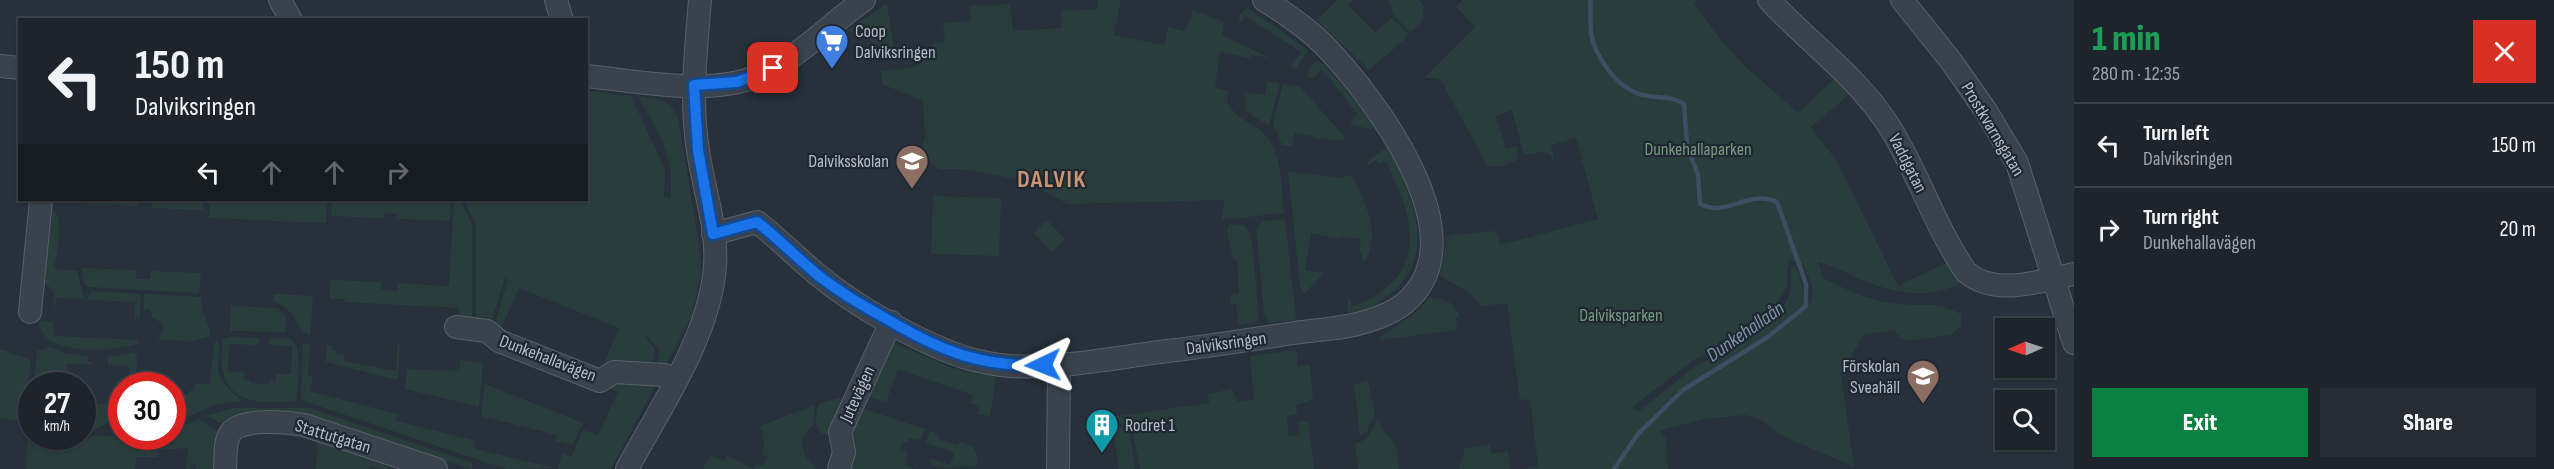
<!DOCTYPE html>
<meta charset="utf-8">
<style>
:root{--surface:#1d242c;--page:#252c34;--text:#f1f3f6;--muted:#a0a4a9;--line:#3b4148;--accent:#0b8043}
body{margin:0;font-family:"Sofia Sans Condensed",sans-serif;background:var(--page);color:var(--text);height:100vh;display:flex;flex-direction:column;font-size:22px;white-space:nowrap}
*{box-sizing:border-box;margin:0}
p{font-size:20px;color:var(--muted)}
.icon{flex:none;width:33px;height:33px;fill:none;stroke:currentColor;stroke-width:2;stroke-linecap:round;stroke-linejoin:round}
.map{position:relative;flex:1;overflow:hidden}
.panel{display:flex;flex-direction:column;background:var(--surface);width:480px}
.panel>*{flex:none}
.top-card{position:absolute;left:18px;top:18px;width:570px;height:183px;border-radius:0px;box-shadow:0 2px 4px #0004,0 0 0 2px var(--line);background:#1d242c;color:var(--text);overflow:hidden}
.needle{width:39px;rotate:268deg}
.tools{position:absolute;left:1995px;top:318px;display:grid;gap:12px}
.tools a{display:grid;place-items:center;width:60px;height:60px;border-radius:0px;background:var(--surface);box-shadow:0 2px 4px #0004,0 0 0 2px var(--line);font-size:30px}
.speed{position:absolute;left:18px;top:372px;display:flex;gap:12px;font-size:30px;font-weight:700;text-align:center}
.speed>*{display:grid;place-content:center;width:78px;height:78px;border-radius:50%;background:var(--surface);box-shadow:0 2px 4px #0004,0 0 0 2px var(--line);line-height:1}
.speed small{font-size:15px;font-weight:400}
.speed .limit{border:9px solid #d22;background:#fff;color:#111}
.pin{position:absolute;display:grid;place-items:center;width:51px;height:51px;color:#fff;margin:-26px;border-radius:12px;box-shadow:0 3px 9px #0006}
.me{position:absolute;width:66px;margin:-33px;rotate:268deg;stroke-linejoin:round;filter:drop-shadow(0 0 4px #0008)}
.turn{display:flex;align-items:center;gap:21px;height:126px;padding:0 18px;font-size:27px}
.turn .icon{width:78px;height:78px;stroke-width:2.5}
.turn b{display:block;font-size:42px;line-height:51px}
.lanes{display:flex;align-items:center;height:57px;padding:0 18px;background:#0003;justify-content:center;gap:30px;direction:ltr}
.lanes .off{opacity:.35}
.round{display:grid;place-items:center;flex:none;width:63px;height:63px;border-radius:0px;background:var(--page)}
.headline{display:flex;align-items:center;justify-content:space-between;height:102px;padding:0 18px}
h1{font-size:36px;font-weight:800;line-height:45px;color:#1e9e55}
.cta{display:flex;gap:12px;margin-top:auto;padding:12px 18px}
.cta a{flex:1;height:69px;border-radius:0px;background:var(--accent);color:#fff;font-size:24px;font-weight:800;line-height:69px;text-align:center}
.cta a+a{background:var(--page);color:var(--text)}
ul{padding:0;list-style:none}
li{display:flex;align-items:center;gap:18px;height:84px;padding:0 18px;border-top:2px solid var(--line)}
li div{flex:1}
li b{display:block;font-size:22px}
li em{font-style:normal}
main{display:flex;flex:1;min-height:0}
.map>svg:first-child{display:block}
.green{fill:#2a3d3d;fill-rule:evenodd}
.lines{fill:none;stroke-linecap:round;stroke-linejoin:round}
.stream{stroke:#3e4e62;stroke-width:4.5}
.minor-casing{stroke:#58606a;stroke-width:24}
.minor{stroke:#3a424c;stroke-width:22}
.route-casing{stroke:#114b97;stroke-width:15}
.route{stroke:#1a73e8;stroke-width:10}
.labels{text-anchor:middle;stroke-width:4.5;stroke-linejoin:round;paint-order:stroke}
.poi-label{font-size:18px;fill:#b6bdc7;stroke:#1f2731;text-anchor:start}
.street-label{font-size:18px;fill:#b6bdc7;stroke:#1f2731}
.park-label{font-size:18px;fill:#779a7f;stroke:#1f2731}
.water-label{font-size:20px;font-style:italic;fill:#8194ab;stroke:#1f2731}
.district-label{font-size:24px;font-weight:bold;letter-spacing:1.5px;fill:#c9946f;stroke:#1f2731}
</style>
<main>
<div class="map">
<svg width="2074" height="469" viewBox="0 0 2074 469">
<rect width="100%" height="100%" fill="#27303b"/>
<!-- green -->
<g class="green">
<path d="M 1098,0 L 1121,0 L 1114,35 L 1164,45 L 1168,27 L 1185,32 L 1193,10 L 1224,22 L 1222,35 L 1270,58 L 1251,55 L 1250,58 L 1220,52 L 1215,88 L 1229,91 L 1227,101 C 1236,119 1246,119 1261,131 C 1282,146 1282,190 1284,213 L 1222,220 L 1224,200 L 1068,204 L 1022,180 L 962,169 L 940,169 L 932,165 L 928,156 L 921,150 L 925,138 L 923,101 L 882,84 L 881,71 L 917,67 L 927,57 L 933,55 L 932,44 L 945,42 L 943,23 L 971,21 L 970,6 L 1010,4 L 1013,31 L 1061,28 L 1061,11 L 1097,9 Z"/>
<polygon points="1337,0 1353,0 1348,5 1375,32 1392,18 1408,34 1405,39 1369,70 1317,20"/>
<polygon points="1388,0 1419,0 1424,7 1422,21 1412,31 1409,31 1393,14"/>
<path d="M 1462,0 L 1698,0 L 1694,3 L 1720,39 L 1747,68 L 1798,113 L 1838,75 L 1853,91 L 1811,127 L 1836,160 L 1898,286 L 1949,261 L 1964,281 C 1927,303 1889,292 1853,276 C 1842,271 1830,264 1818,262 L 1823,278 C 1846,289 1871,302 1898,304 C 1926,307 1933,300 1961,314 L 1961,325 L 1952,335 L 1905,341 L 1893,331 L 1864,334 L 1841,374 L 1854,467 L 1781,435 L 1761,420 L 1746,415 L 1703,419 L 1659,431 L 1666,439 L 1668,469 L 1521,469 L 1538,466 L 1530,399 L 1520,400 L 1507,303 L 1480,306 L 1470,293 L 1440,276 L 1447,238 L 1450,235 L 1492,231 L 1497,234 L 1500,245 L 1598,219 L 1576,138 L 1551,145 L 1555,165 L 1550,154 L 1543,152 L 1524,155 L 1512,110 L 1496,116 L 1506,149 L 1518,146 L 1517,160 L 1502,166 L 1492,167 L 1486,164 L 1442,82 L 1437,78 L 1424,78 L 1475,27 L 1456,7 ZM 1789,259 L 1804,266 L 1812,286 L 1812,300 L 1802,312 L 1776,334 L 1715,372 L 1712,371 L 1782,327 L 1805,307 L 1804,293 L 1796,267 L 1791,267 L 1791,290 L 1784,306 L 1761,330 L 1693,368 L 1638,412 L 1632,407 L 1695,359 L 1737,341 L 1772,310 L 1787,286 Z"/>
<polygon points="887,4 894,49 886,49 847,30"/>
<polygon points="1247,8 1279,29 1308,51 1296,69 1291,66 1301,52 1245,16 1239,25 1240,14"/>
<polygon points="1320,61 1342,85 1375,127 1370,129 1352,125 1350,123 1357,114 1329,77 1321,70 1313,79 1308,78 1307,72 1315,62"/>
<polygon points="1267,81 1280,83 1269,126 1244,110 1245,93 1265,95"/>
<polygon points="1283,84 1300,87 1344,136 1343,141 1313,138 1313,136 1294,133 1292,146 1282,145 1273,124"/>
<path d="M 587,91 L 631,96 L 665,169 L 664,197 L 670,198 C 676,160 657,129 638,97 C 659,99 668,97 678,118 L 698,237 L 701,273 L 692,316 L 666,364 L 657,364 L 660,350 L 648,337 L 643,335 L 655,349 L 652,364 L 602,369 L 619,328 L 519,288 L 501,329 L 494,327 L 508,280 L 505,278 L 491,322 L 488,323 L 489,318 L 481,317 L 480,323 L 476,323 L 476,226 L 464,200 L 586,200 Z"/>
<path d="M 1387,147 C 1426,215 1440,283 1352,315 L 1347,312 L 1348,300 L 1349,298 L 1353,307 C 1430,275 1416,223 1386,161 L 1379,164 L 1376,160 L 1369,165 L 1367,162 Z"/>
<path d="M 1288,171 L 1338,178 L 1352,175 C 1362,196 1374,218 1372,241 C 1371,248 1368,254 1367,260 L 1361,262 L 1362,253 L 1359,252 L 1361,239 L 1341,237 L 1340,239 L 1311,233 L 1305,270 L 1324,273 L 1304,294 L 1300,285 Z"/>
<polygon points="933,196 1001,198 999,256 931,254"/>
<polygon points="85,200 204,200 203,210 152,208 152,202 138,202 137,206 85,204"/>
<polygon points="210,200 327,200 326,223 209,218"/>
<polygon points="332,200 451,200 450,221 397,219 397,214 384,213 383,218 331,216"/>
<polygon points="454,200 461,202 472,225 472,321 459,323 459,308 345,302 345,299 330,299 330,281 333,280 381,282 381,290 397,291 398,283 449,286"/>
<path d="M 53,208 C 65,223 57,251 54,269 L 77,271 L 84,299 L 56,298 L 53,313 L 54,293 L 42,278 L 47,257 Z"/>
<polygon points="1285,219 1296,317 1294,320 1269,323 1264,313 1256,229 1263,221"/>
<polygon points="1047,220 1065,239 1052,253 1034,233"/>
<polygon points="1229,224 1244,225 1251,234 1259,314 1258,320 1256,322 1239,325 1236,304 1231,304 1230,295 1239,293 1237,261 1233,258 1227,231"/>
<polygon points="82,268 136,270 136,279 150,279 150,271 201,273 199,293 88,287 84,283"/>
<polygon points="91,291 141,294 140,319 135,319 135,302 87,300"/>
<path d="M 144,294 L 201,297 C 200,313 210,322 210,336 L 192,341 L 158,340 L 163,331 L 163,324 L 152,317 L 150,309 L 144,310 Z"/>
<path d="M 274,294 L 313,296 L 310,336 C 292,327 298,309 274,302 Z"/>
<path d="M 1429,298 C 1444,299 1455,301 1459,317 L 1456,317 L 1457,330 L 1380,340 L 1381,336 L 1417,312 Z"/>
<polygon points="231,306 277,308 286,316 285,332 230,331"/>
<path d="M 40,321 L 53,322 L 54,336 L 137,340 L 139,343 C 118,352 38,358 40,321 Z"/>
<path d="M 230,337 L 260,338 L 258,345 L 229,344 L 228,372 L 244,372 L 244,379 L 250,380 L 250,383 L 269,384 L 269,381 L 276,381 L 276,374 L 291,374 L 292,346 L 270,345 L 270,338 C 277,339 288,337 293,341 C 302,347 298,390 296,401 C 269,403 230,406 223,372 C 221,363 222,352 222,343 L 223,339 Z"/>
<path d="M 218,341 C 220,350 218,357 218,366 C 217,383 232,391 243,401 L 211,406 L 173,424 L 173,394 L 188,394 L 189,391 L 195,391 L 195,384 L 210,384 L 214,343 Z"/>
<polygon points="310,343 308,375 313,377 309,391 397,414 396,421 476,441 475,449 554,468 506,469 301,400 303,344"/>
<polygon points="895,343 954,369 996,377 990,416 977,414 980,406 970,403 973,395 898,369 886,402 870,397 868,394 891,344"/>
<polygon points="397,345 400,345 398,380 326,362 327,346 332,346 332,350 336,350 336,354 344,355 344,361 396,371"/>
<polygon points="50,347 64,353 88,356 88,362 92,362 92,364 67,364 66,385 34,385 37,351"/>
<polygon points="0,349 31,360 24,412 17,421 0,418"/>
<polygon points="1296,350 1298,366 1310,365 1313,397 1309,401 1296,405 1297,414 1287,416 1289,436 1300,435 1298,422 1308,421 1314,469 1140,469 1132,432 1111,417 1209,403 1208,394 1232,389 1238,402 1254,399 1250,356"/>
<polygon points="134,352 137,357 136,385 129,385 129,366 108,365 108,357"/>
<polygon points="460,360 483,363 479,407 405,389 407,369 459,371"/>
<polygon points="608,381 656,384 611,469 558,469 562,453 571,457 583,430 598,435 618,392 610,388"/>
<polygon points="1368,381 1375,412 1367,432 1360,435 1354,384"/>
<polygon points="485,384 583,423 573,445 555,441 557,435 481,416"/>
<polygon points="114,394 121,394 121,414 95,430 83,429 83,399 88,400 88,403 107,404 107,400 114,400"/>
<polygon points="839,398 849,403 834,435 822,434 815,422 818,404"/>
<path d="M 815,405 L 813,425 L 803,437 L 802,444 L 805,457 L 817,469 L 754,469 L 756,464 L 763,467 L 767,457 L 762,454 C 766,444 764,436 760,426 Z"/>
<polygon points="858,407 925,429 921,440 910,438 906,443 902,442 900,450 907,453 907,465 915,469 844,469 848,434"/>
<polygon points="233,408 310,408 472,463 472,469 446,461 441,464 333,427 329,421 309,415 228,426 206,416"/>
<polygon points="198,419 219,431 214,469 196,469 196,464 192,465 190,469 186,469 188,448 158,450 157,457 136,457 135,469 26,469 28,436 172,436 173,431"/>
<polygon points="1378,420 1385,433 1396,444 1399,469 1358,469 1355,444 1366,439"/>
<polygon points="1111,421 1130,434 1135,469 1119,469 1112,423 1084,427 1084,425"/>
<path d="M 930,431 L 937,434 L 938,439 L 956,445 L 961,442 C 974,445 978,451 977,465 L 947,468 L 931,465 L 930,458 L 950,465 L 955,453 L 926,443 Z"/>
<polygon points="317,442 389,466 388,469 370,467 369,469 316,469"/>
<polygon points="1490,445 1491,454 1508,451 1510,469 1459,469 1465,448"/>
<polygon points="710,455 724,461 727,455 753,469 703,469"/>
</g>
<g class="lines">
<!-- stream -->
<path class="stream" d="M 1590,0 C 1591,11 1590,22 1591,33 C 1595,57 1616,86 1639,94 C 1655,99 1671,95 1684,104 L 1687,146 L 1698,175 L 1700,204 C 1727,218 1748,189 1777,202 L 1806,284 L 1806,306 L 1768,337 L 1683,390 L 1638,434 L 1614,469"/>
<!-- minor casing -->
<g class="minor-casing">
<g id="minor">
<polyline points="280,0 291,20"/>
<polyline points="556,0 562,20"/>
<path d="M 1769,0 C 1809,43 1857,76 1889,126 C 1918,172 1935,227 1966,272 C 1995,297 2040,281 2074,274"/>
<polyline points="1902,0 1951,61 1986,111 2017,163 2074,343"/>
<polyline points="0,66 20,68"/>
<path d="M 586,76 C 639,81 710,97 760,75 C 798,58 830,24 864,0"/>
<path d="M 713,234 L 757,222 C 778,238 797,258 818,275 C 855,306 917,341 963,357 C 977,361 995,365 1010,366 C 1065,369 1122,356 1176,350 C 1216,345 1255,339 1294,333 C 1315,330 1337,329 1358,324 C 1375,319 1392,314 1406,302 C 1481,236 1373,96 1324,45 C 1306,27 1285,13 1264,0"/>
<polyline points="30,312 41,200"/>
<polyline points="456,327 487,331 499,341 600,381 614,372 664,375 676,379"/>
<path d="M 225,469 C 226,457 224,442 231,432 C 242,418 287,422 304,425 L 436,469"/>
<path d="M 627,469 C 660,408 710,336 715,266 C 718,227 703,188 698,150 C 690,100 696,50 700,0"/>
<polyline points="839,469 844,452 840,432 891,322"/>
<polyline points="1058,469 1059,364"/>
</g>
</g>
<!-- minor -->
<use href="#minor" class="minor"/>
</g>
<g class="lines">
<!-- route casing -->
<g class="route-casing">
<path id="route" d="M 773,68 L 737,82 L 694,85 L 698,150 L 713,234 L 757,222 C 779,239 798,259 819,276 C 842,294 867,308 892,322 C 943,352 983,367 1043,365"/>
</g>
<!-- route -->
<use href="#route" class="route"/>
</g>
<!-- icons -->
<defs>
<g id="supermarket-pin" transform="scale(1.725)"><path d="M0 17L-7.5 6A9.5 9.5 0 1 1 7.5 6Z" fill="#3f7fe0" stroke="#1f2731"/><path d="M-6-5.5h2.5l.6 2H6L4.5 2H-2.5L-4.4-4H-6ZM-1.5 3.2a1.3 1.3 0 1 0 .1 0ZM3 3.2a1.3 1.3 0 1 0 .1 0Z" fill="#fff"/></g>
<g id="school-pin" transform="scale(1.725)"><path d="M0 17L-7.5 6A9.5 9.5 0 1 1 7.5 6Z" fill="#8d6e63" stroke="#1f2731"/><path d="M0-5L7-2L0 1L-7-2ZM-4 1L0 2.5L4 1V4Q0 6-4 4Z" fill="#fff"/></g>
<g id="building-pin" transform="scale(1.725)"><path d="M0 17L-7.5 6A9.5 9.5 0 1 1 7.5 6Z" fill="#0f9aa8" stroke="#1f2731"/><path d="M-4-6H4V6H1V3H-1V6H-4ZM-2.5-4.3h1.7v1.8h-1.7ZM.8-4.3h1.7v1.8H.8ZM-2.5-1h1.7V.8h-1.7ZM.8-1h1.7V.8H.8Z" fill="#fff"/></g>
</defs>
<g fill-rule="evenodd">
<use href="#supermarket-pin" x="832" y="41"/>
<use href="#school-pin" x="912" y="161"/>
<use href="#school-pin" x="1923" y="376"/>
<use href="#building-pin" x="1102" y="425"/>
</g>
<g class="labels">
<!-- poi labels -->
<g class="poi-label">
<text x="855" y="37">Coop<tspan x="855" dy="21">Dalviksringen</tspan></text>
<text x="889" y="167" text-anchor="end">Dalviksskolan</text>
<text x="1900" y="372" text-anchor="end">Förskolan<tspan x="1900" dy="21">Sveahäll</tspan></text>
<text x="1125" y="431">Rodret 1</text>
</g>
<!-- street labels -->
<g class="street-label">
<text transform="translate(1993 129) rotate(59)" y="6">Prostkvarnsgatan</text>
<text transform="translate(1908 163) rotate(63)" y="6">Vaddgatan</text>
<text transform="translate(1226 343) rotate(-8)" y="6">Dalviksringen</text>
<text transform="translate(548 358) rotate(21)" y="6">Dunkehallavägen</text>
<text transform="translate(857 394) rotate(-65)" y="6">Jutevägen</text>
<text transform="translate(333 436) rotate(17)" y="6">Stattutgatan</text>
</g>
<!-- park labels -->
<g class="park-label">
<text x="1698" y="155">Dunkehallaparken</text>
<text x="1621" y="321">Dalviksparken</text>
</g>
<!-- water labels -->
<g class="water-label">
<text transform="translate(1745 331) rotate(-35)" y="7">Dunkehallaån</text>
</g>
<!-- district labels -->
<g class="district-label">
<text x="1052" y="187">DALVIK</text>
</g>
</g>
</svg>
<div class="tools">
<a><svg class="needle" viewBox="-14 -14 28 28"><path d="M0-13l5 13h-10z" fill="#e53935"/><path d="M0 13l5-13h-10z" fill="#a0a4a9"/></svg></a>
<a><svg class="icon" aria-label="search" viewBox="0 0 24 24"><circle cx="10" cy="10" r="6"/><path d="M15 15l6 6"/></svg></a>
</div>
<div class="speed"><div>27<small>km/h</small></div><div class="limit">30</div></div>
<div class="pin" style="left:773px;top:68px;background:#d93025"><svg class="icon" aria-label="arrive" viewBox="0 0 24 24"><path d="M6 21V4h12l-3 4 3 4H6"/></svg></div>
<svg class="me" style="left:1043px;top:365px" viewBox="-20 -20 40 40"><path d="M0-17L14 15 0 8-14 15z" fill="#1a73e8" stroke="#fff" stroke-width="4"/></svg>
<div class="top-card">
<div class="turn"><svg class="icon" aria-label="left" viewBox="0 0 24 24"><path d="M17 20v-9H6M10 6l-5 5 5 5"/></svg><div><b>150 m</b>Dalviksringen</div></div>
<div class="lanes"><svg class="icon" aria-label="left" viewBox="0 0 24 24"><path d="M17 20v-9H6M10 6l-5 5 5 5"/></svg><svg class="icon off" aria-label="ahead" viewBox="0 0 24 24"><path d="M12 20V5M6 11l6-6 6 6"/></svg><svg class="icon off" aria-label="ahead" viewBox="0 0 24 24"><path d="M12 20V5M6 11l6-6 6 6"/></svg><svg class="icon off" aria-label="right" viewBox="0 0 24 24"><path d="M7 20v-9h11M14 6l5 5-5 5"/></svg></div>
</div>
</div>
<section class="panel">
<div class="headline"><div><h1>1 min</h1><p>280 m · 12:35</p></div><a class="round" style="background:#d93025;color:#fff"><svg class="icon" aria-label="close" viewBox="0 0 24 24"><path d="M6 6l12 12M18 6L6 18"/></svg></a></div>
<ul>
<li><svg class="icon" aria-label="left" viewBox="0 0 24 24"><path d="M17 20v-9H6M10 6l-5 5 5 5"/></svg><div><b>Turn left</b><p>Dalviksringen</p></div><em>150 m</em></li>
<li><svg class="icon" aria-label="right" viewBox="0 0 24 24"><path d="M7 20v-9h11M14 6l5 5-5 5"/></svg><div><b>Turn right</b><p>Dunkehallavägen</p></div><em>20 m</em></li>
</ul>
<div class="cta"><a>Exit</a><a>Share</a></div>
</section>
</main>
